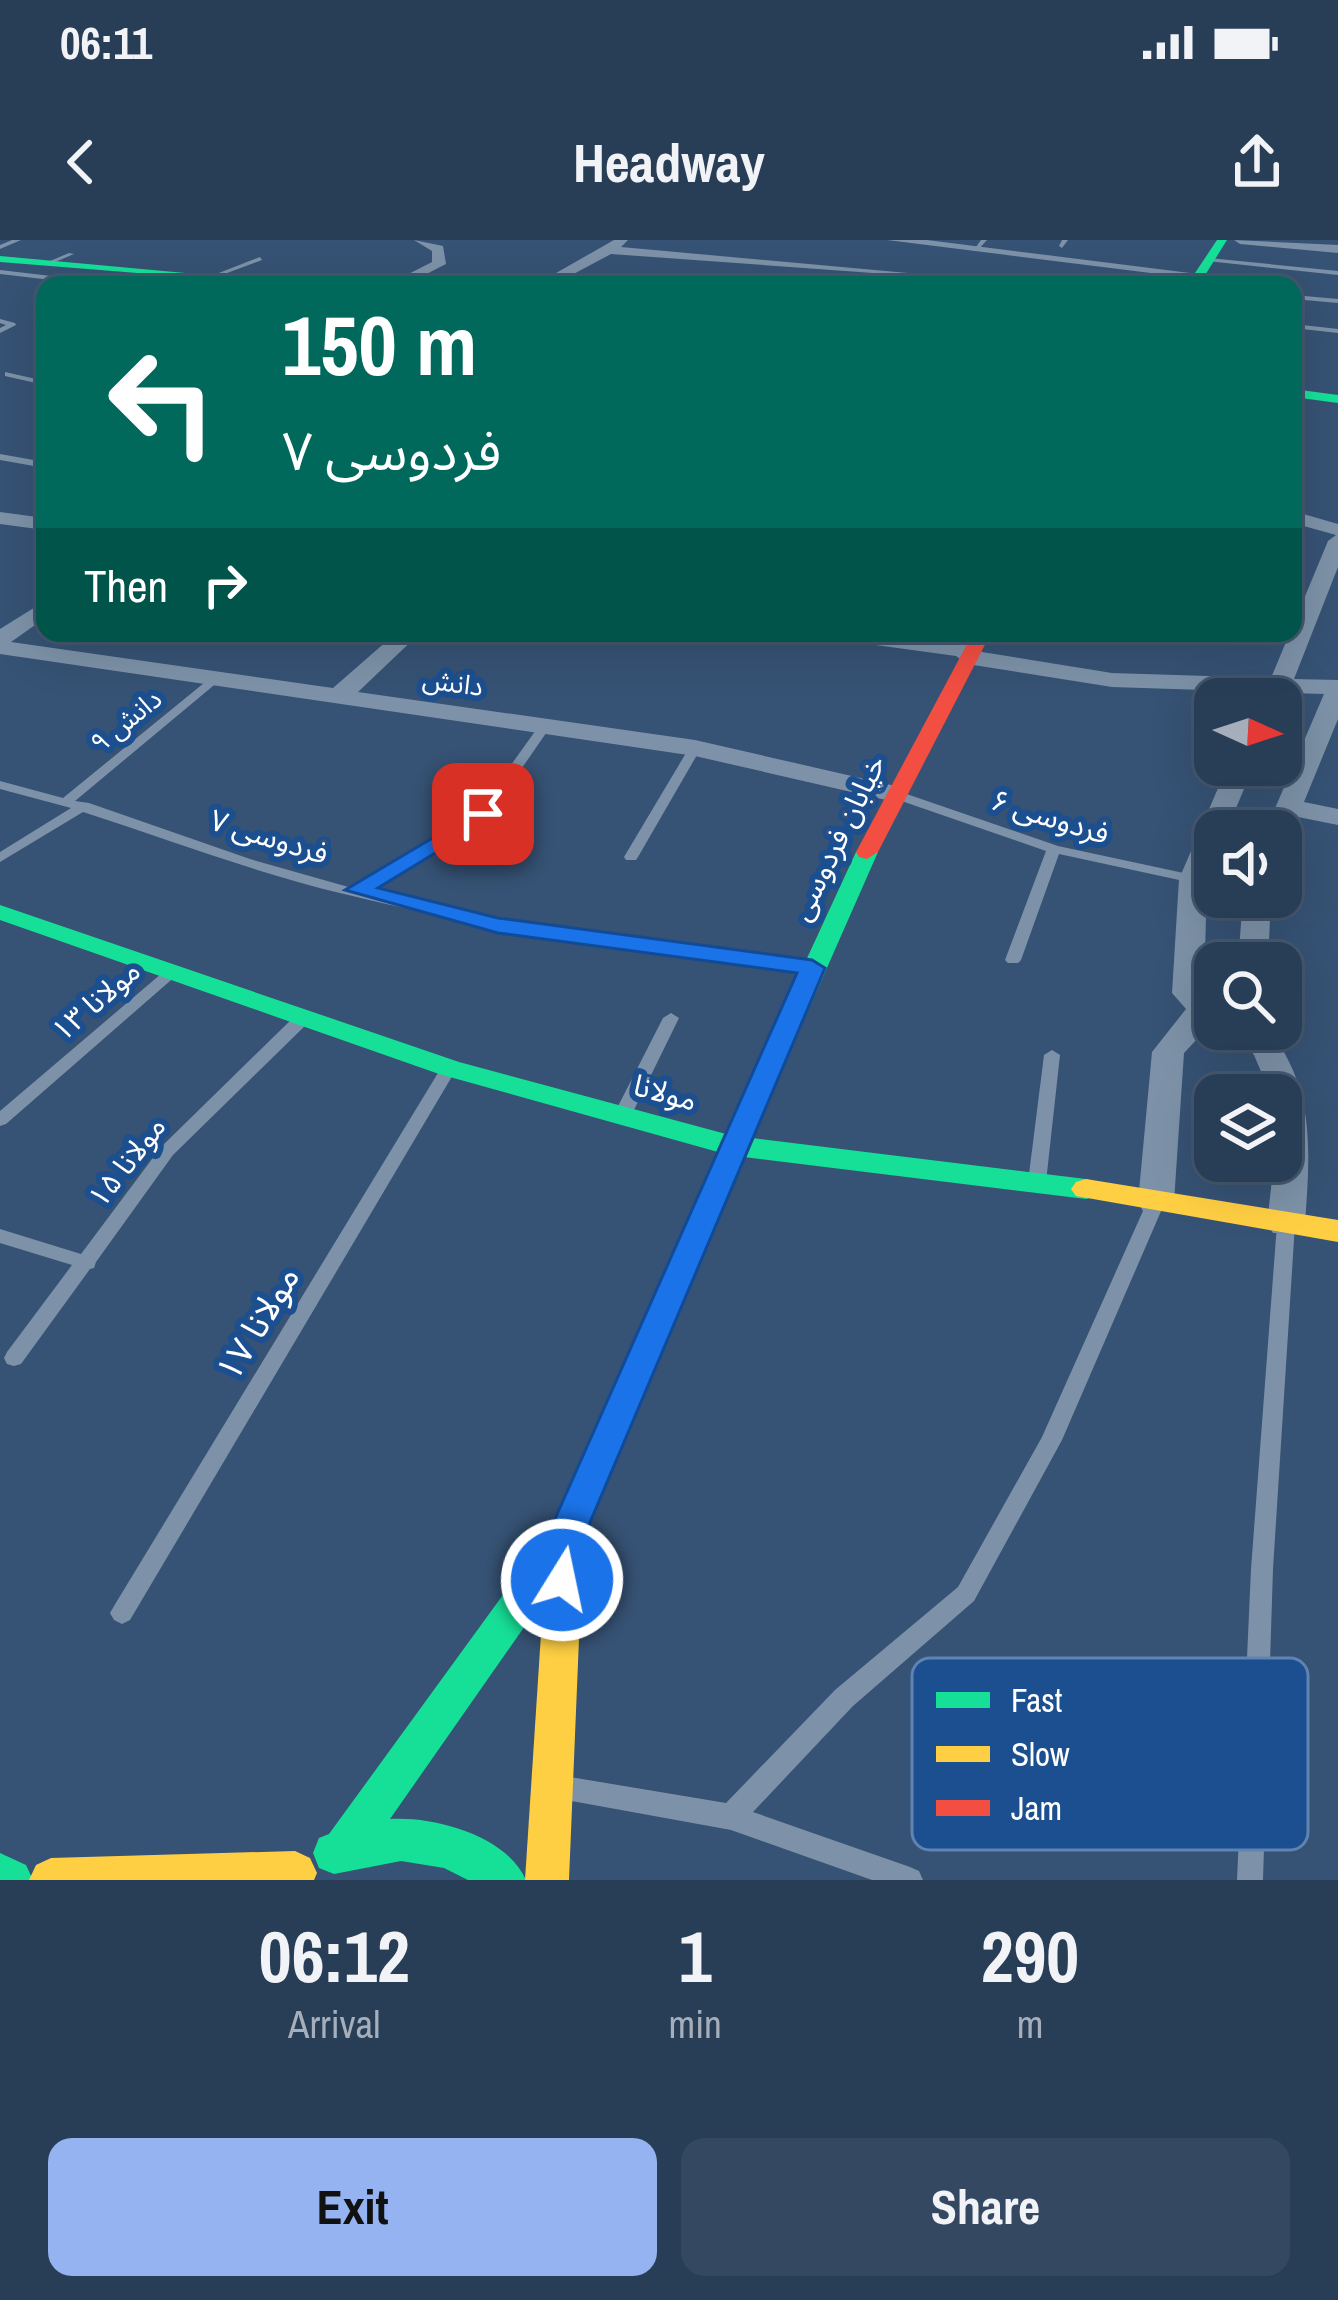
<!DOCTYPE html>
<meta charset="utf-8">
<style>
:root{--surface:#283e57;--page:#344961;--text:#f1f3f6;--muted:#a5aeba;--line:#44576d;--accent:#95b2f1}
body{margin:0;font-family:"Archivo Narrow","Noto Sans Arabic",sans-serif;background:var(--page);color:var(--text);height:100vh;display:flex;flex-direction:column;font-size:45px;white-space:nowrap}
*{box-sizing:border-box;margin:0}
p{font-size:39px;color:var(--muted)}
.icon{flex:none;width:66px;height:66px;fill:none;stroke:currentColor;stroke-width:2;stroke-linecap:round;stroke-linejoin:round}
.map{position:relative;height:1640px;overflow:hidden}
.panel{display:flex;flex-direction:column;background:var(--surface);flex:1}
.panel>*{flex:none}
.guide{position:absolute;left:36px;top:36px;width:1266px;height:366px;border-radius:24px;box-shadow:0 12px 48px #0002,0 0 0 3px var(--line);background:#00695c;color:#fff;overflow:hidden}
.needle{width:78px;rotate:93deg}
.buttons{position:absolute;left:1194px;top:438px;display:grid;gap:24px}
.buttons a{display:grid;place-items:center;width:108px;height:108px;border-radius:24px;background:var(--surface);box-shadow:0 12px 48px #0002,0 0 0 3px var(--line);font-size:60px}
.pin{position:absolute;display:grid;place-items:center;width:102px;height:102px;color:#fff;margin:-51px;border-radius:24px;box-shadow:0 6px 18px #0006}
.me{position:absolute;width:132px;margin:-66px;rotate:10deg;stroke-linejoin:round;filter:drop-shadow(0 0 9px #0008)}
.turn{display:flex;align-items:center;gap:42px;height:252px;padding:0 48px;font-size:54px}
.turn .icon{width:156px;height:156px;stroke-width:2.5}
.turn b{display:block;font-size:84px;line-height:102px}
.then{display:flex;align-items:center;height:114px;padding:0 48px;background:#0003;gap:24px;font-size:45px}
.eta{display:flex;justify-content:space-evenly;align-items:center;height:204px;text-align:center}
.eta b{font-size:72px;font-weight:700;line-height:84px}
.cta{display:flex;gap:24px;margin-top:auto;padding:24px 48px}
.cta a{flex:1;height:138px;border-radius:24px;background:var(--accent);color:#111;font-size:48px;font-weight:700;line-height:138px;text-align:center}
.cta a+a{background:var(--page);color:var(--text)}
.status{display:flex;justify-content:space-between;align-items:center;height:84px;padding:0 60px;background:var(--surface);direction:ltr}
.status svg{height:33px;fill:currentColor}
header{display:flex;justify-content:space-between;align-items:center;height:156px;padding:0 48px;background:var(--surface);font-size:54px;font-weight:700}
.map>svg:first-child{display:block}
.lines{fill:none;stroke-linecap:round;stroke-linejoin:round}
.lane{fill:#7d92a8;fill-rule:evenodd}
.street{fill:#7d92a8;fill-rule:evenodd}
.fast{fill:#16e098;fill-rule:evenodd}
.slow{fill:#ffcf43;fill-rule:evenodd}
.jam{fill:#f24e42;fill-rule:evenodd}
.route{fill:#1a73e8;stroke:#114b97;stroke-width:3}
.labels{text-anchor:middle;stroke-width:12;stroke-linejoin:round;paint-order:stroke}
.far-street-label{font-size:27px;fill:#fff;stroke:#1b4f8f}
.street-label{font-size:30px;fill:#fff;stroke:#1b4f8f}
.near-street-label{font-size:36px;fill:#fff;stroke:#1b4f8f}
.key{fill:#1b4f8f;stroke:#5f84b1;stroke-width:3}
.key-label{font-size:33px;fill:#fff}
</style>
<div class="status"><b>06:11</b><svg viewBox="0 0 49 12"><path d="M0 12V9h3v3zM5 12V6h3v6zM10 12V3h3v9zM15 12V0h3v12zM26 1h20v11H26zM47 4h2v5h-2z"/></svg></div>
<header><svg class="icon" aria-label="back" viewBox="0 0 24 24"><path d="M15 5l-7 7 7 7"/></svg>Headway<svg class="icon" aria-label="share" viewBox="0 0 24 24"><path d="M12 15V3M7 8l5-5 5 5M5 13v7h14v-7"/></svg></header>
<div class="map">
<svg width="1338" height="1640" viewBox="0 0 1338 1640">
<rect width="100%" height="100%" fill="#365274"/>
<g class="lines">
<!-- lane -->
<g class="lane">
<polygon points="12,0 21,0 0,9 0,5"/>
<polygon points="981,0 987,0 977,11 973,11"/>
<polygon points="1062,0 1068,0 1062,8 1059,6"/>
<polygon points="69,13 74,14 48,25 43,24"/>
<polygon points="260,17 262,20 211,39 206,38"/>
<polygon points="1209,18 1338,31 1338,35 1207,21"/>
<polygon points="0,30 77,39 80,41 77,43 0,34"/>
<polygon points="1026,42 1029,45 1022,45"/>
<polygon points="1293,55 1338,59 1338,63 1293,59"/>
<polygon points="0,79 15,83 16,85 0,93 0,88 6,85 0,83"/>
<polygon points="1293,84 1338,89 1338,93 1293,88"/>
<polygon points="5,132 45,141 45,145 5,136"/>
<polygon points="0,214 45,222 45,228 0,220"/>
<path d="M 215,434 L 221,438 L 219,441 L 75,561 L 89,563 L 250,619 L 352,648 L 478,571 L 541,483 L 545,482 L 551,486 L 488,577 L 366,651 L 544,686 L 812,722 L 820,727 L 812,732 C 655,711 498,692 344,654 C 255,633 170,600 83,572 L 0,622 L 0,612 L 71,568 L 0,549 L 0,541 L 63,558 Z"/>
<polygon points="695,504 701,508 638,617 636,620 626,620 624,617 689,508"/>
<polygon points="895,550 1058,606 1193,635 1200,639 1193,643 1059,614 1021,720 1018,723 1008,723 1005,720 1046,611 890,557 888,554"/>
<polygon points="173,726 178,728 181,731 178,734 6,884 0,886 0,871 168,728"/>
<polygon points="304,772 310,773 312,777 310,781 173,915 96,1022 94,1028 90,1029 21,1124 14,1126 7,1124 4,1118 7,1112 72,1025 0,1003 0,989 81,1014 161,907 298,773"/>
<polygon points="671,773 679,778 631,876 628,880 616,880 613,876 663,778"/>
<polygon points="1052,810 1060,815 1046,942 1043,946 1031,946 1028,942 1044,815"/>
<polygon points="449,823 457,828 130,1380 122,1384 114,1380 110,1373 114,1366 441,828"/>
<polygon points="1156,956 1162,957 1165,962 1062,1200 974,1361 853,1466 753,1572 910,1627 919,1631 923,1640 872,1640 731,1590 555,1558 551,1549 555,1540 564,1536 726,1563 835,1450 958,1347 1042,1197 1147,962 1150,957"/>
<polygon points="1286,977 1293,979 1295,984 1273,1329 1263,1640 1237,1640 1251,1329 1277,984 1279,979"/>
</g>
<!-- street -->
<g class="street">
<polygon points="414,0 443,6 446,24 405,45 387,45 432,22 432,11"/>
<polygon points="614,0 628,0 621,7 1040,45 611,14 553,45 535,45"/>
<polygon points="887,0 927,0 1206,35 1199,39"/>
<polygon points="1234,0 1338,5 1338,13 1240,4"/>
<polygon points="1293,271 1338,284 1338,327 1294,439 1338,440 1338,479 1304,562 1338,569 1338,585 1298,577 1289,597 1281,599 1281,591 1215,591 1215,620 1207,639 1204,751 1215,760 1215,780 1184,813 1174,962 1169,971 1143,971 1138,962 1152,812 1186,769 1172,753 1179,639 1228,525 1254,525 1234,573 1270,580 1324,454 1289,453 1281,464 1281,459 1262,459 1265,452 1112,447 967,424 956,416 839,400 828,393 889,393 971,404 982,412 1112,433 1271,438 1328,301 1336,295 1293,283"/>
<polygon points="0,272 45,278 45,290 0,284"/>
<polygon points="45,361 45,378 11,402 333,448 396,393 420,393 358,452 695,500 904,548 908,554 895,562 695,516 0,414 0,389"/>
<polygon points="1243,657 1271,657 1268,723 1238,723"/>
<path d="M 1235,789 L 1268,789 C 1316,849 1310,911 1305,984 L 1299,993 L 1273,993 L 1267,984 L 1274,921 L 1281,921 L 1281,855 L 1271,855 L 1254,815 Z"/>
</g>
<!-- fast -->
<g class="fast">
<polygon points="1217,0 1227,0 1199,45 1187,45"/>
<polygon points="0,16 282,42 288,45 0,22"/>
<polygon points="1293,149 1338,155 1338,163 1293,157"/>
<path d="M 867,605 L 878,612 L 752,898 L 1086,939 L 1096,942 L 1101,949 L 1096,956 L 1086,959 L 744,917 L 578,1310 L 390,1579 C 435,1576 507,1596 526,1640 L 468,1640 L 444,1628 L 401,1621 L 334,1634 L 319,1628 L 313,1613 L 319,1598 L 329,1594 L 551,1289 L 718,912 L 439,834 L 0,680 L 0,665 L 459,822 L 726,894 L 856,612 Z"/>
<polygon points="0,1613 26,1625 33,1640 0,1640"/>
</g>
<!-- slow -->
<g class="slow">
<polygon points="1086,939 1338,980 1338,1002 1076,956 1071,949 1076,942"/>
<polygon points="565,1286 578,1291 583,1302 569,1640 525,1640 547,1302 552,1291"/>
<polygon points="295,1611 310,1618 317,1633 314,1640 29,1640 36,1625 51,1618"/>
</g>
<!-- jam -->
<polygon class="jam" points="973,393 991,393 878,612 867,619 859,617 856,612"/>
</g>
<!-- route -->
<polygon class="route" points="483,568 491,569 491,579 378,648 498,678 812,720 825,728 583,1299 576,1352 562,1357 549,1352 543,1340 546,1299 797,733 498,693 345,650"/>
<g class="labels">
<!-- far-street labels -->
<g class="far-street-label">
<text transform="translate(453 443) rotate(8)" y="9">دانش</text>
<text transform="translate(126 481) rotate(-39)" y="9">دانش ۹</text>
</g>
<!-- street labels -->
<g class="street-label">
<text transform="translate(1050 577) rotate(17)" y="10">فردوسی ۶</text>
<text transform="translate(269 597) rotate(17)" y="10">فردوسی ۷</text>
<text transform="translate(838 598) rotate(-64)" y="10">خیابان فردوسی</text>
<text transform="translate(96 761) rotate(-41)" y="10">مولانا ۱۳</text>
<text transform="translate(665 853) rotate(15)" y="10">مولانا</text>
<text transform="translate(127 922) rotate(-52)" y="10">مولانا ۱۵</text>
</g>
<!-- near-street labels -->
<g class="near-street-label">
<text transform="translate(257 1083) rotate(-59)" y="13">مولانا ۱۷</text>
</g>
</g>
<!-- legend -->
<rect x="912" y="1418" width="396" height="192" rx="18" class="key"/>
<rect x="936" y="1452" width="54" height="16" fill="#16e098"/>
<rect x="936" y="1506" width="54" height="16" fill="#ffcf43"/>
<rect x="936" y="1560" width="54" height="16" fill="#f24e42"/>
<g class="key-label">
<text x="1011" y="1472">Fast</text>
<text x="1011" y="1526">Slow</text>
<text x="1011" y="1580">Jam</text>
</g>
</svg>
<div class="buttons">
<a><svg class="needle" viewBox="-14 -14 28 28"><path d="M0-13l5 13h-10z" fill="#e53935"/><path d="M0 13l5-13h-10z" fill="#a5aeba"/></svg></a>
<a><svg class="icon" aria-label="sound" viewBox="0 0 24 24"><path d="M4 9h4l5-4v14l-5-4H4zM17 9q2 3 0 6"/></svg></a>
<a><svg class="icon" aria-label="search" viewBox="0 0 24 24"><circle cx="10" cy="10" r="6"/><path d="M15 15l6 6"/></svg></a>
<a><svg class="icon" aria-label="layers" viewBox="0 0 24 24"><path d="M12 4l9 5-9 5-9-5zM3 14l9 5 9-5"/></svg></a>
</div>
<div class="pin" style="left:483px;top:574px;background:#d93025"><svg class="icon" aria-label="arrive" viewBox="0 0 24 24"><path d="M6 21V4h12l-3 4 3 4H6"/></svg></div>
<svg class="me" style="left:562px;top:1340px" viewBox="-20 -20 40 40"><circle r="17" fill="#1a73e8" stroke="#fff" stroke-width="3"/><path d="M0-11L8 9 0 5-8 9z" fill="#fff"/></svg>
<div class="guide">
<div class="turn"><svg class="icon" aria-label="left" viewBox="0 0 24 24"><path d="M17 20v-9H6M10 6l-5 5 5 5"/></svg><div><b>150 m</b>فردوسی ۷</div></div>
<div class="then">Then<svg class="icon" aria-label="right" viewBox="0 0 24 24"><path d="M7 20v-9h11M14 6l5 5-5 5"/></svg></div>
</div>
</div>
<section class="panel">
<div class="eta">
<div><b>06:12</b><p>Arrival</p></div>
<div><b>1</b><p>min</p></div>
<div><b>290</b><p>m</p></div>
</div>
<div class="cta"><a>Exit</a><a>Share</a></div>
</section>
